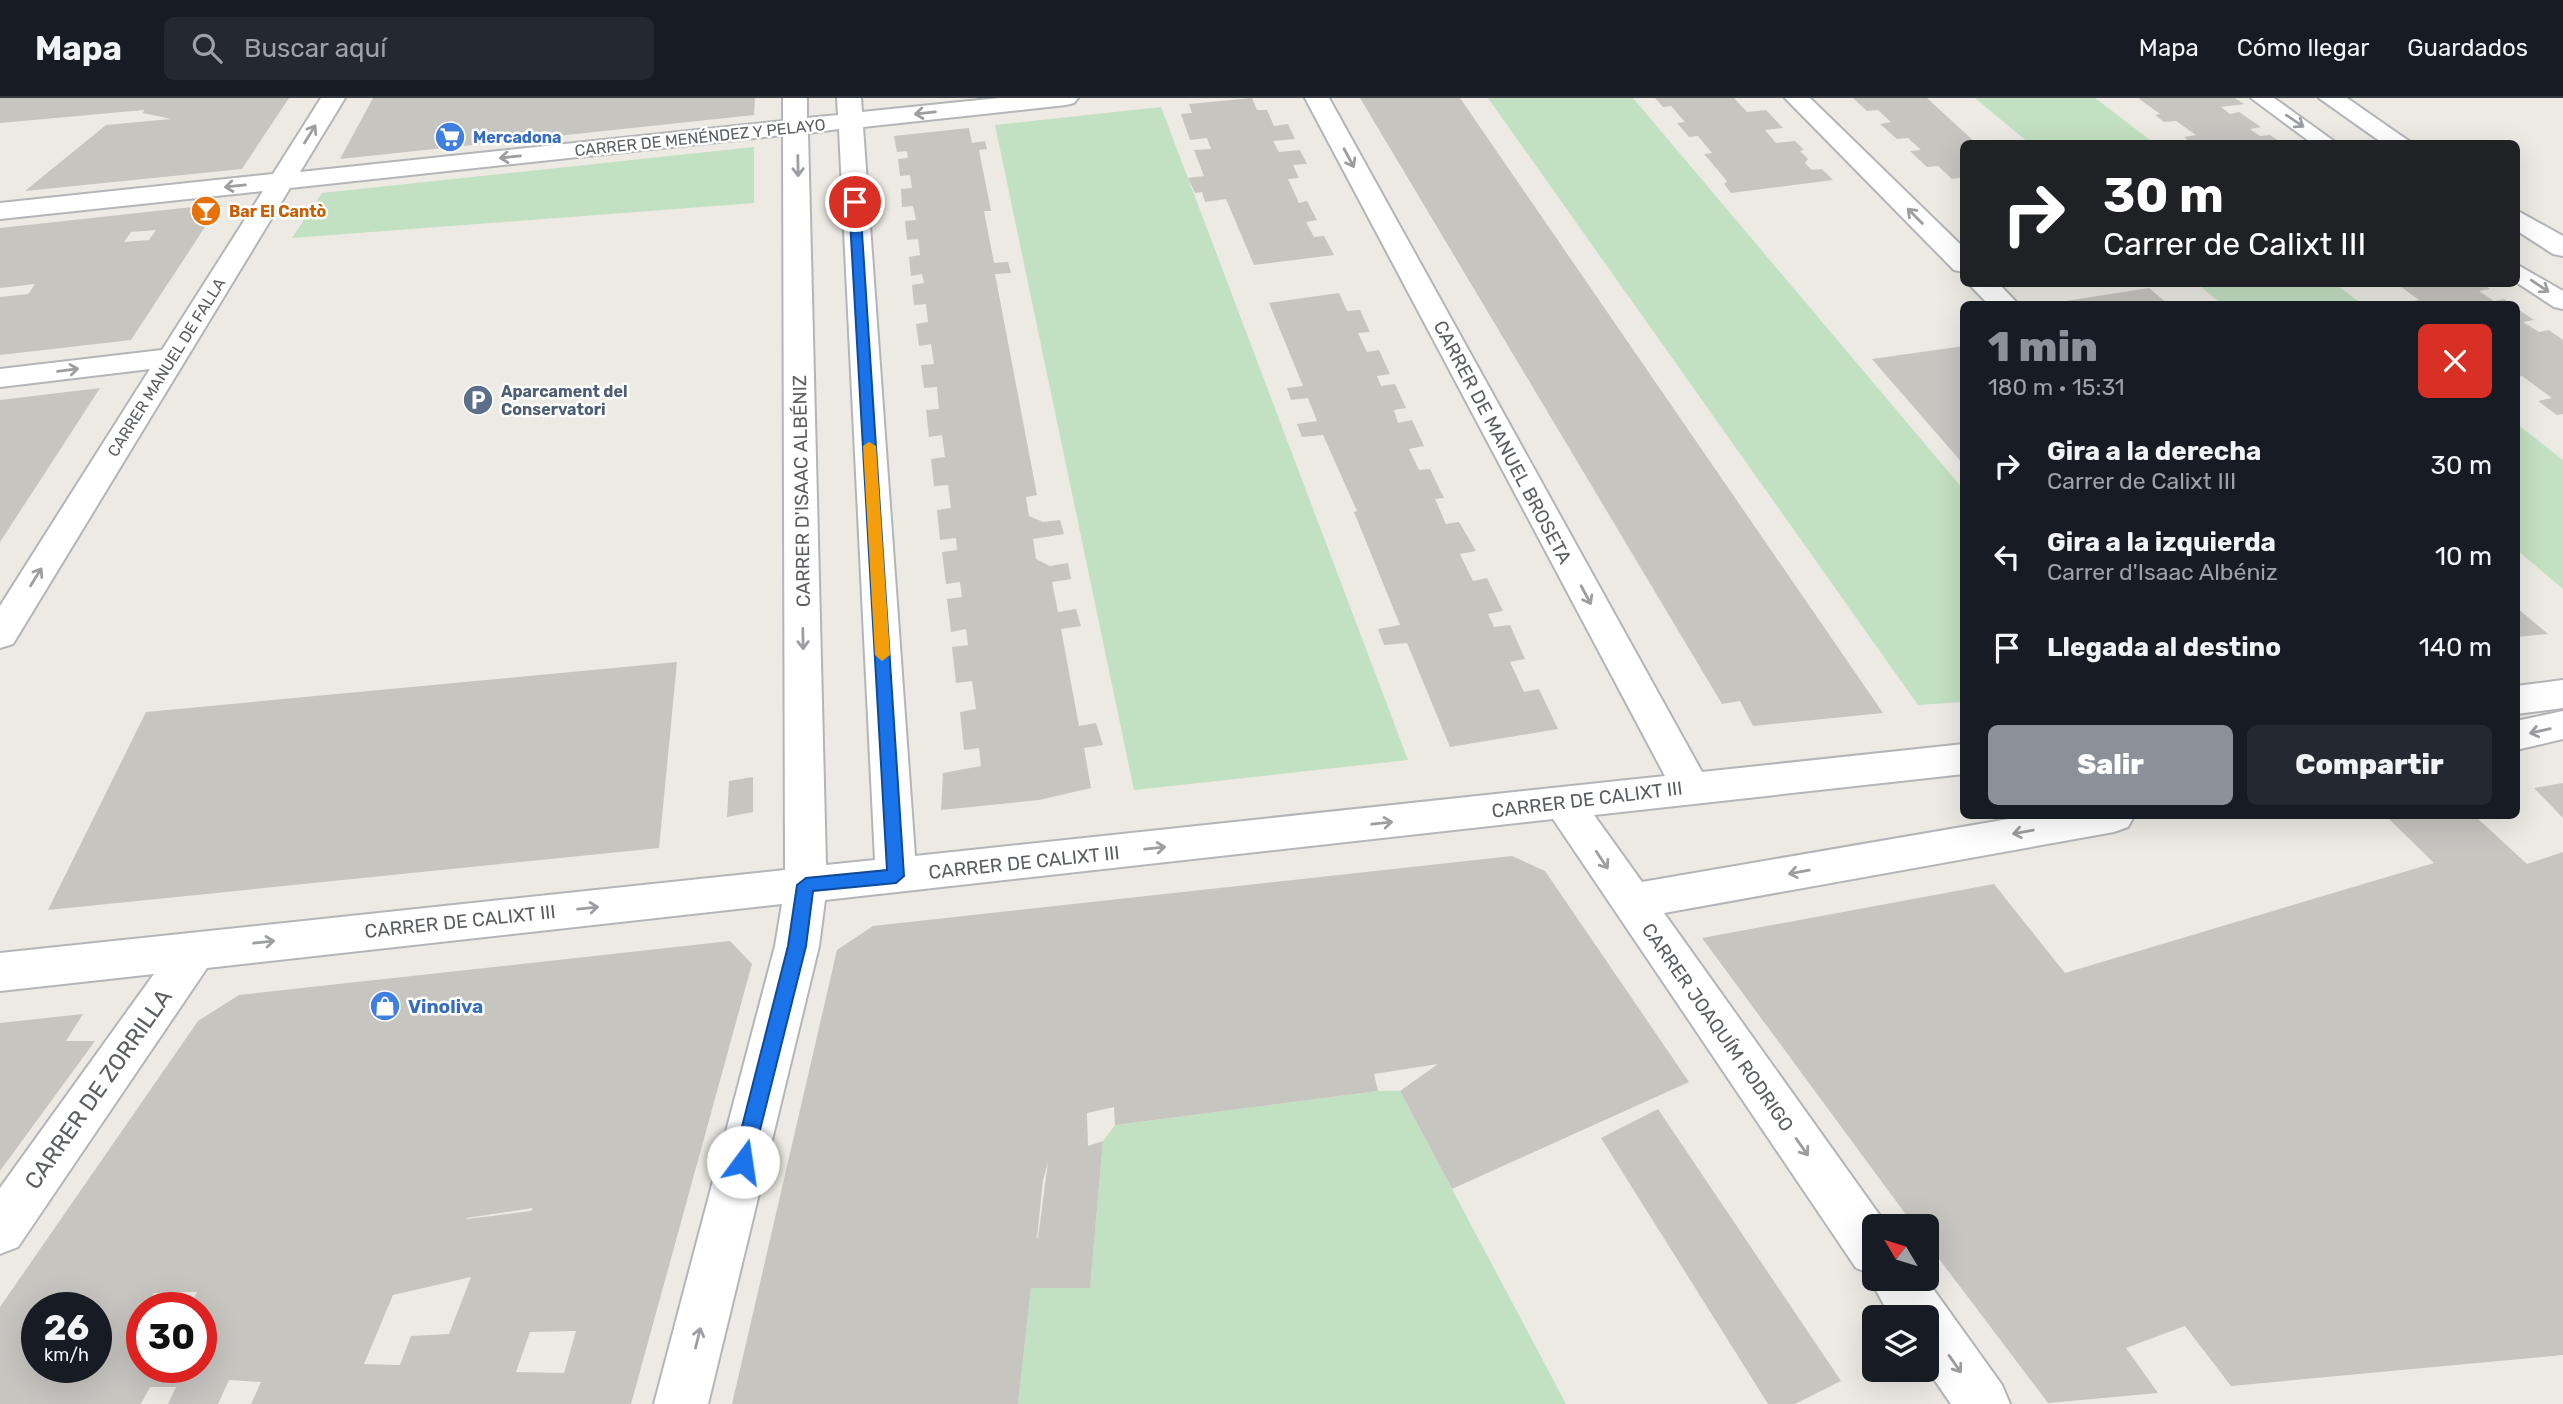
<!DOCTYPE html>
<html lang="es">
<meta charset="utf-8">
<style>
:root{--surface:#171b24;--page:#242831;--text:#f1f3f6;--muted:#9ea1a6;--line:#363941;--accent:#8c9099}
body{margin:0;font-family:Rubik,sans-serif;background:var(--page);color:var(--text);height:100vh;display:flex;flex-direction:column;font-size:26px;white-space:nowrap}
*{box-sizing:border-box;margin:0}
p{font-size:23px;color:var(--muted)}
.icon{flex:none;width:38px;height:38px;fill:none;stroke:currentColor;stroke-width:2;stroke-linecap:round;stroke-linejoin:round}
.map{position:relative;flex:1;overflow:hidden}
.sheet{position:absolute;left:1960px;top:203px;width:560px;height:518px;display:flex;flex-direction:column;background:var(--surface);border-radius:10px;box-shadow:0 7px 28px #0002}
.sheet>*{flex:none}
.hud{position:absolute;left:1960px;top:42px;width:560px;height:147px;border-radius:10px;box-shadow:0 7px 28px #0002;background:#202124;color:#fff;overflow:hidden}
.needle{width:46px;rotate:308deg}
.buttons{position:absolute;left:1862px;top:1116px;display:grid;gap:14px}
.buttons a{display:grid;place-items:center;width:77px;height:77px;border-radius:10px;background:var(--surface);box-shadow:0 7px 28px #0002;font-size:35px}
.speed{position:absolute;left:21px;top:1194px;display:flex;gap:14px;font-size:35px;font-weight:700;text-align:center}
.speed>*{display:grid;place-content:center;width:91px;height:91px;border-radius:50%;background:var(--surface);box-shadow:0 7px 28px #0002;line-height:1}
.speed small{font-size:18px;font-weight:400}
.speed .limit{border:10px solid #d22;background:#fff;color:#111}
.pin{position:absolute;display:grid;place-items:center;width:60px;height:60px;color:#fff;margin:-30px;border:4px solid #fff;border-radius:50%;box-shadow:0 2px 7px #0007}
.me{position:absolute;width:77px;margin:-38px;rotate:14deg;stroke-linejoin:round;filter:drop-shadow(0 0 5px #0008)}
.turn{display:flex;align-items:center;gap:24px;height:147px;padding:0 28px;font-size:32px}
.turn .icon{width:91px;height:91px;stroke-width:2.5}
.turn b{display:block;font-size:49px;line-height:60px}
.round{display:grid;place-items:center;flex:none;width:74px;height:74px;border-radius:10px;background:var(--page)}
.headline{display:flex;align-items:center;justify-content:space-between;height:119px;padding:0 28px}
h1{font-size:42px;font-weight:800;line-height:52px;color:var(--accent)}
.primary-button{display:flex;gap:14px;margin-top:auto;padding:14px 28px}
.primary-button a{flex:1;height:80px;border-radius:10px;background:var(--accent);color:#fff;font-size:28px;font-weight:800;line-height:80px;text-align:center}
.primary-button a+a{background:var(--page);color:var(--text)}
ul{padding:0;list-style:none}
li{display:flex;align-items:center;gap:21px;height:91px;padding:0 28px}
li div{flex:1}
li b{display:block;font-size:26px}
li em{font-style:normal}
header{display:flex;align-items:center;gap:42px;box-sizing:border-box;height:98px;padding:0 35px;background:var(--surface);border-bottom:2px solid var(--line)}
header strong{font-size:33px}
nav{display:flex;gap:38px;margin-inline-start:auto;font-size:24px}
.search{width:490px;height:63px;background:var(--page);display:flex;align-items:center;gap:18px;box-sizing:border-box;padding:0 24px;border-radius:10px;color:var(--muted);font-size:26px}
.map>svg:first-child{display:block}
.green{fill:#c2e0c2}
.building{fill:#c7c5c0;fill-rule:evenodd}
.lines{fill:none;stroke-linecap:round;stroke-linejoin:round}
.lane-casing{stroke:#b3b5b8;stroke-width:4}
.street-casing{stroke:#b3b5b8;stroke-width:4}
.secondary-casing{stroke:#b2b5b9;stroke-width:4}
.lane{fill:#fff;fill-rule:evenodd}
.street{fill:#fff;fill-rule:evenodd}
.secondary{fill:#fff;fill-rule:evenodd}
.oneway{stroke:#9d9ea1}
.route{fill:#1a73e8;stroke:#114b97;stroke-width:2}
.slow{fill:#f59e0b}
.labels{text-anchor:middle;stroke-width:5;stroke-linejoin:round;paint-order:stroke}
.far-shop-label{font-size:16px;font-weight:bold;fill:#366cbe;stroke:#fff;text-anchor:start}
.far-street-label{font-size:16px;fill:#5b5e62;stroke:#fff}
.far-food-label{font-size:16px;font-weight:bold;fill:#c56008;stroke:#fff;text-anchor:start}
.far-service-label{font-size:16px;font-weight:bold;fill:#4e5e75;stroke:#fff;text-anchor:start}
.street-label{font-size:19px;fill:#5b5e62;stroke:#fff}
.shop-label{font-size:19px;font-weight:bold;fill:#366cbe;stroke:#fff;text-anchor:start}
.near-street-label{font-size:23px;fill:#5b5e62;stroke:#fff}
</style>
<header>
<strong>Mapa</strong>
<div class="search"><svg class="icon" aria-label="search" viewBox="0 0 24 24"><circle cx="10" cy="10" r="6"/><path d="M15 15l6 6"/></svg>Buscar aquí</div>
<nav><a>Mapa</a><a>Cómo llegar</a><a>Guardados</a></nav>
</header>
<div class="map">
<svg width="2563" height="1306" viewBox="0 0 2563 1306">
<rect width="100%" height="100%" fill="#eceae3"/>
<!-- green -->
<g class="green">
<polygon points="1488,0 1633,0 1963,391 1963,604 1918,607"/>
<polygon points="1975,0 2095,0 2154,45 2029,45"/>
<polygon points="1161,9 1408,662 1134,692 995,27"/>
<polygon points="754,49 754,105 292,140 322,95"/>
<polygon points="2197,186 2335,186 2362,206 2222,206"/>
<polygon points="2517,326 2563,362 2563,491 2517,452"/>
<polygon points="1378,993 1400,993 1566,1306 1018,1306 1031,1190 1090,1190 1103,1043 1115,1027"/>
</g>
<!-- building -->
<g class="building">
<polygon points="0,0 289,0 242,71 25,93 106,27 171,21 143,15 144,12 0,25"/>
<polygon points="373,0 755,0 754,17 340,61"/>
<polygon points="1252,0 1257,12 1267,12 1274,28 1288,26 1295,41 1273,43 1279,54 1300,52 1307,66 1293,67 1299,80 1288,81 1299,105 1307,103 1317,122 1306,124 1314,139 1324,138 1334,157 1254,167 1226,101 1205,104 1202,94 1195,95 1188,80 1204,78 1194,52 1211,51 1207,40 1190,42 1181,16 1192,15 1189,6"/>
<polygon points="1360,0 1460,0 1883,615 1753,628 1740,603 1722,606"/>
<polygon points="1655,0 1734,0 1747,14 1766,12 1783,30 1765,32 1776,45 1795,43 1804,52 1800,53 1808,61 1805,65 1812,72 1822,71 1833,82 1731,95 1724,86 1727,83 1704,56 1712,55 1698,38 1689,39 1677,25 1685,24 1671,8 1663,9"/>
<polygon points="1853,0 1927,0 1977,46 1964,46 1964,79 1952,81 1938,68 1927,69 1910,53 1921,52 1908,40 1897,41 1880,26 1891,24 1878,12 1867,13"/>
<polygon points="2138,0 2235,0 2244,6 2221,9 2230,16 2239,14 2261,29 2250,31 2260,38 2270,37 2283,46 2193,46 2184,39 2196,37 2176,23 2164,24 2155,17 2160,16"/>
<polygon points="969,30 972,45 985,43 987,51 979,52 991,113 984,113 994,165 1008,164 1011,175 995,176 1037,397 1026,399 1029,418 1043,424 1060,422 1064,436 1033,441 1036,461 1050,468 1068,465 1071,481 1052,484 1058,514 1076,511 1081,528 1061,531 1079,628 1096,625 1103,647 1084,650 1091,690 1039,702 941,712 943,675 981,668 979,650 964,652 960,614 976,611 972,583 956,585 952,549 968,547 966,531 951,534 947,501 962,499 960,484 946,486 942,454 957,452 956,440 940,442 937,412 951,410 948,387 934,388 931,361 945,359 942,337 929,339 926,312 939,311 937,289 924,290 921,267 934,266 931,246 919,248 916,226 928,224 926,206 914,207 912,187 924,185 922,176 911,178 909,159 920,157 918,141 907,142 905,123 916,122 913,108 902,109 901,91 912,90 910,77 900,78 898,61 908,60 907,53 897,54 894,38"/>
<path d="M 220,106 L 131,242 L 0,257 L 0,199 L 28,196 L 35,186 L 0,190 L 0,130 ZM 156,132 L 149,142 L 124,144 L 131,134 Z"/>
<polygon points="2397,186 2483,186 2490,191 2479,193 2494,203 2504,201 2511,206 2409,206 2405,204 2419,202"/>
<polygon points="2149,190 2168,206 2054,206 2053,205"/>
<polygon points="1339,195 1347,213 1360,212 1370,234 1358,235 1367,254 1379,252 1390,276 1377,278 1381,288 1395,286 1406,310 1394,312 1398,325 1412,322 1424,348 1409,351 1419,372 1430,371 1444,400 1435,401 1446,426 1459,424 1476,453 1460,456 1473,483 1487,480 1503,513 1488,516 1494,529 1510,527 1525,561 1510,564 1524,594 1539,591 1558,631 1450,649 1407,545 1384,547 1378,531 1400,527 1354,414 1357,413 1323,337 1302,339 1297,326 1317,323 1308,300 1291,302 1287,290 1303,288 1269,205"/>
<polygon points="2516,210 2534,222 2523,224 2539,234 2549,232 2563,242 2563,316 2557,317 2538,303 2552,300 2522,278 2516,279"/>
<polygon points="1964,248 1964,367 1872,261"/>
<polygon points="100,290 58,355 0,444 0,302"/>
<polygon points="2516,509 2548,536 2516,539"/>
<polygon points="677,564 659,750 48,812 146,614"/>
<polygon points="753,679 753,714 727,719 729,683"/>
<polygon points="2563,685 2563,720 2534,690"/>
<polygon points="2386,718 2475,718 2527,766 2563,754 2563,1257 2231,1288 2185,1228 2126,1250 2158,1295 2048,1305 1927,1145 1927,1129 1915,1129 1702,840 1994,786 2065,875 2434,765"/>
<path d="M 1512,758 L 1545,773 L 1689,984 L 1452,1091 L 1400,993 L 1438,966 L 1374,976 L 1378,993 L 1115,1027 L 1114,1009 L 1087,1015 L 1088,1048 L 1103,1043 L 1090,1190 L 1031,1190 L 1018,1306 L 732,1306 L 837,852 L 873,828 ZM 1048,1064 L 1038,1140 L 1037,1140 L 1043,1082 Z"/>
<path d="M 730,843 L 752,866 L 631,1306 L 251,1306 L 261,1284 L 229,1282 L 218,1306 L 168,1306 L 176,1289 L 150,1289 L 141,1306 L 0,1306 L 0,1209 L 198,923 L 239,897 ZM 533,1110 L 531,1113 L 467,1121 L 467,1120 ZM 471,1179 L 449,1236 L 411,1238 L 400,1267 L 364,1266 L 393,1197 ZM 197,1194 L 189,1209 L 201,1209 L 201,1269 L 142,1269 L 142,1229 L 135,1230 L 142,1217 L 142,1209 L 146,1209 L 154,1195 ZM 37,1209 L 96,1209 L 96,1269 L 37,1269 ZM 576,1233 L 564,1275 L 516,1274 L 530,1234 Z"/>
<polygon points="83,916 66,943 95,943 0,1073 0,925"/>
<polygon points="1658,1011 1841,1283 1795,1306 1768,1306 1601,1040"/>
</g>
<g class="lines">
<!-- lane casing -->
<g class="lane-casing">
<g id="lane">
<polygon points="2251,0 2274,0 2338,46 2313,46"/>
<polygon points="2516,166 2563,193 2563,211 2554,209 2516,184"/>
</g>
</g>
<!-- street casing -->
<g class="street-casing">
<g id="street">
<path d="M 321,0 L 345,0 L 300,74 L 783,23 L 783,0 L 807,0 L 807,20 L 838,17 L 837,0 L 861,0 L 862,14 L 999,0 L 1078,0 L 1074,5 L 1066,7 L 863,29 L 915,758 L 1665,678 L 1305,0 L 1329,0 L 1702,674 L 1964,646 L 1964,676 L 1594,717 L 1642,784 L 2026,718 L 2134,718 L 2128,729 L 2114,734 L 1664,815 L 1888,1129 L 1874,1129 L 1874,1181 L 1926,1181 L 2002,1287 L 2010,1306 L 1951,1306 L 1927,1271 L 1927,1220 L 1891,1220 L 1870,1181 L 1872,1176 L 1856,1170 L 1553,721 L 825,802 L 819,848 L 708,1306 L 654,1306 L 775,848 L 782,806 L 207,870 L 18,1149 L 0,1156 L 0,1090 L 154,876 L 0,893 L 0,855 L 785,772 L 783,37 L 290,90 L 13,546 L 0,550 L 0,508 L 150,271 L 0,289 L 0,271 L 162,252 L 263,93 L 0,121 L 0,105 L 273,76 ZM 839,31 L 875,762 L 826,767 L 808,35 Z"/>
<polygon points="1785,0 1810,0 1964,150 1964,174 1954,172"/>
<polygon points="1969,186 1999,186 2018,206 1988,206"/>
<polygon points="2563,582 2563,610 2516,616 2516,588"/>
<polygon points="2563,613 2563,641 2516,652 2516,623"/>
</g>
</g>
<!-- secondary casing -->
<g class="secondary-casing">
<g id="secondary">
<polygon points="2319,0 2347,0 2413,46 2384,46"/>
<polygon points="2516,112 2563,138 2563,158 2553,156 2516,132"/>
</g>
</g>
<!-- lane -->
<use href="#lane" class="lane"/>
<!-- street -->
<use href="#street" class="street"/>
<!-- secondary -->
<use href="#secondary" class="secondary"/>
</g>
<!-- one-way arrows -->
<defs><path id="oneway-shaft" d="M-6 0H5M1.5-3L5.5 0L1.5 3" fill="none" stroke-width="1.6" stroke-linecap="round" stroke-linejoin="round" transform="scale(1.75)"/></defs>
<g class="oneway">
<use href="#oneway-shaft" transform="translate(925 15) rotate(174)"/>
<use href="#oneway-shaft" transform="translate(2295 23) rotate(34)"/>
<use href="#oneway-shaft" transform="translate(310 36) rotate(-58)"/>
<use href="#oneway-shaft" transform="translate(510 59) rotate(174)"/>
<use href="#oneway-shaft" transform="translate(1349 60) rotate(62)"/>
<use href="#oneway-shaft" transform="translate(798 68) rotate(89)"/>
<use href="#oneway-shaft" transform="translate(235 88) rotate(174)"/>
<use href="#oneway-shaft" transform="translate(1915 118) rotate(-135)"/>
<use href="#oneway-shaft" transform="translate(2540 188) rotate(34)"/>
<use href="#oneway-shaft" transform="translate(68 272) rotate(-7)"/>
<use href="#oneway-shaft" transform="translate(36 479) rotate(-58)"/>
<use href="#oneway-shaft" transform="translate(1586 497) rotate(62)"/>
<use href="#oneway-shaft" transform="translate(803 541) rotate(89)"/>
<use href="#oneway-shaft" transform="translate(2540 633) rotate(167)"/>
<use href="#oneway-shaft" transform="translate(1382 725) rotate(-6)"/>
<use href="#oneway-shaft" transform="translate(2023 734) rotate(170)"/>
<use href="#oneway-shaft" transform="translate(1155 750) rotate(-6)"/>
<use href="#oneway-shaft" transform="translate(1602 762) rotate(56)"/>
<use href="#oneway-shaft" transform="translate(1799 774) rotate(170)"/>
<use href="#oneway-shaft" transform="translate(588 810) rotate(-6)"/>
<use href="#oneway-shaft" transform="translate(264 844) rotate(-6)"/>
<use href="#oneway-shaft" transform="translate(1802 1049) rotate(55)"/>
<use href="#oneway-shaft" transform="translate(698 1240) rotate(-76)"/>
<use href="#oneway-shaft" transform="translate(1955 1266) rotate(55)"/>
</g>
<!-- route -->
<polygon class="route" points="855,100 860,104 904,778 896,785 813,793 806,848 752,1064 750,1070 743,1073 736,1070 733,1064 788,848 797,787 806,780 887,772 849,104"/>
<!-- slow -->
<polygon class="slow" points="869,344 876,348 890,557 882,563 875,557 863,348"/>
<!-- icons -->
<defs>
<g id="supermarket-disc" transform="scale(1.575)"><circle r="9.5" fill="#3f7fe0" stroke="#fff"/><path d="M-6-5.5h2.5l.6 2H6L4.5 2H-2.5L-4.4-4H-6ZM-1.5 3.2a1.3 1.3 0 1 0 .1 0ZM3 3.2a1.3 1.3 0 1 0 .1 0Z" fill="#fff"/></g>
<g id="bar-disc" transform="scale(1.575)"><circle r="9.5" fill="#e8710a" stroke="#fff"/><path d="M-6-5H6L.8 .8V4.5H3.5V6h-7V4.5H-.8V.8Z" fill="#fff"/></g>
<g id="parking-disc" transform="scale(1.575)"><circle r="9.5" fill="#5c6f8a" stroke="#fff"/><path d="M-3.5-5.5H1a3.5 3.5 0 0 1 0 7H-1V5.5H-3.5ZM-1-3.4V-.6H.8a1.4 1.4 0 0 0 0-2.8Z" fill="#fff"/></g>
<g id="shop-disc" transform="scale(1.575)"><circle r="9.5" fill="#3f7fe0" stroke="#fff"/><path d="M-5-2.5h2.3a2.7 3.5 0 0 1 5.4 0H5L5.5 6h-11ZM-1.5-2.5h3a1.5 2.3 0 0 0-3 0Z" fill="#fff"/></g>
</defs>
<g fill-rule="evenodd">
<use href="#supermarket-disc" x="450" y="39"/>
<use href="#bar-disc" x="206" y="113"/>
<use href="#parking-disc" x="478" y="302"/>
<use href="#shop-disc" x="385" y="908"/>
</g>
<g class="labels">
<!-- far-shop labels -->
<g class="far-shop-label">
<text x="473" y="45">Mercadona</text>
</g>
<!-- far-street labels -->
<g class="far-street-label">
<text transform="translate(700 39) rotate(-6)" y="6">CARRER DE MENÉNDEZ Y PELAYO</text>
<text transform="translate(166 269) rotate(-58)" y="6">CARRER MANUEL DE FALLA</text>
</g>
<!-- far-food labels -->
<g class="far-food-label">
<text x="229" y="119">Bar El Cantò</text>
</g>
<!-- far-service labels -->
<g class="far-service-label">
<text x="501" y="299">Aparcament del<tspan x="501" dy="18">Conservatori</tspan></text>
</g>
<!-- street labels -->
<g class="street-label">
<text transform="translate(1503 344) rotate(62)" y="7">CARRER DE MANUEL BROSETA</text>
<text transform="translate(801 393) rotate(-91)" y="7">CARRER D'ISAAC ALBÉNIZ</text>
<text transform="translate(1587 701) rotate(-7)" y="7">CARRER DE CALIXT III</text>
<text transform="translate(1024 764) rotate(-6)" y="7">CARRER DE CALIXT III</text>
<text transform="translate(460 823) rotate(-6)" y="7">CARRER DE CALIXT III</text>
<text transform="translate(1718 929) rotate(55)" y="7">CARRER JOAQUÍM RODRIGO</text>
</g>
<!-- shop labels -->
<g class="shop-label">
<text x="408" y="915">Vinoliva</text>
</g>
<!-- near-street labels -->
<g class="near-street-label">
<text transform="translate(98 991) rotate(-55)" y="8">CARRER DE ZORRILLA</text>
</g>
</g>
</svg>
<div class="buttons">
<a><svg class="needle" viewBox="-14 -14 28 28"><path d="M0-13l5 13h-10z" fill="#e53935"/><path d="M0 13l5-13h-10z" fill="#9ea1a6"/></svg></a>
<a><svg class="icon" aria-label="layers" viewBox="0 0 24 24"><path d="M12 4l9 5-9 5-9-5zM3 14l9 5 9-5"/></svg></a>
</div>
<div class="speed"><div>26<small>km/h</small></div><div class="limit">30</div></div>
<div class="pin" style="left:855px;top:104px;background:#d93025"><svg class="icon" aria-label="arrive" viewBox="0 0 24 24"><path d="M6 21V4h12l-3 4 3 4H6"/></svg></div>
<svg class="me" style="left:743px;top:1064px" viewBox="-20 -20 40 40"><circle r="19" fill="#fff"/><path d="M0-13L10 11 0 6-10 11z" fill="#1a73e8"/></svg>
<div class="hud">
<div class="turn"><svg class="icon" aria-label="right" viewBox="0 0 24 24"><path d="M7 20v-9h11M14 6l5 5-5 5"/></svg><div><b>30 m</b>Carrer de Calixt III</div></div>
</div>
<section class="sheet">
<div class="headline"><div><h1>1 min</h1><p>180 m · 15:31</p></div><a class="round" style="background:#d93025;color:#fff"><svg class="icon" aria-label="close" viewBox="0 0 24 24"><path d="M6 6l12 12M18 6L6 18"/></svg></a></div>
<ul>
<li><svg class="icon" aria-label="right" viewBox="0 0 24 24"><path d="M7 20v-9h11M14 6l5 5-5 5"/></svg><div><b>Gira a la derecha</b><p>Carrer de Calixt III</p></div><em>30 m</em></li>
<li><svg class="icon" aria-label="left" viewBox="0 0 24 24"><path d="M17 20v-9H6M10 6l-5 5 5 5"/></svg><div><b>Gira a la izquierda</b><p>Carrer d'Isaac Albéniz</p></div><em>10 m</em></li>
<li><svg class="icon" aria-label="arrive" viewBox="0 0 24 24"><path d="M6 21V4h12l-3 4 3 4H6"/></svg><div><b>Llegada al destino</b></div><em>140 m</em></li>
</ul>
<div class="primary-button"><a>Salir</a><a>Compartir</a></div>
</section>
</div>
